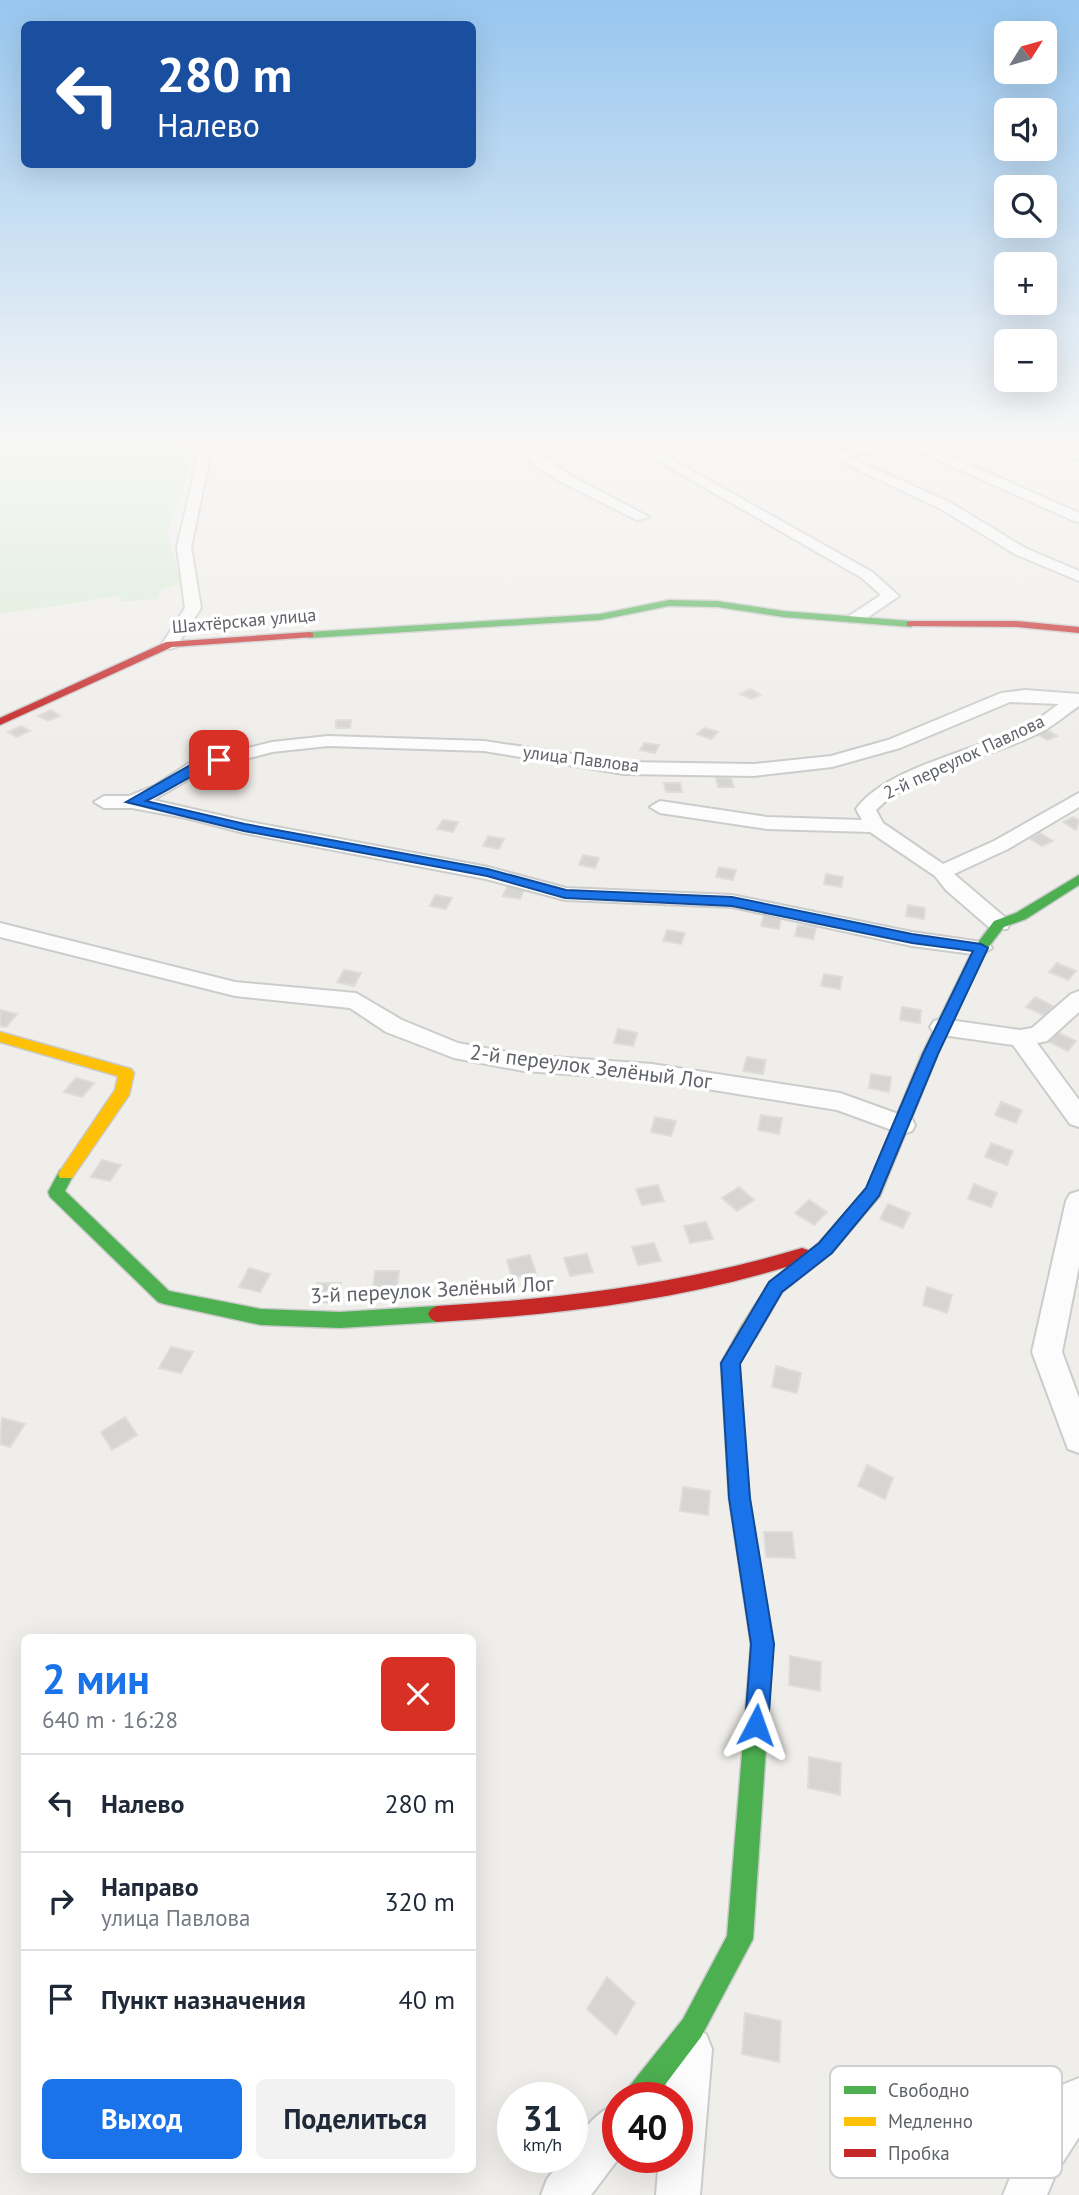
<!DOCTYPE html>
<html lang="ru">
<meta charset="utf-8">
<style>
:root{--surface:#fff;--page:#f2f2f3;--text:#1f2937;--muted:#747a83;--line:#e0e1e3;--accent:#1a73e8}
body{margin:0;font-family:"PT Sans",sans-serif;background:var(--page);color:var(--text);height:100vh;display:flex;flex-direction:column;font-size:26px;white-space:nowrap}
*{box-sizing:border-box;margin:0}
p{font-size:23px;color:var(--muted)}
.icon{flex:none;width:38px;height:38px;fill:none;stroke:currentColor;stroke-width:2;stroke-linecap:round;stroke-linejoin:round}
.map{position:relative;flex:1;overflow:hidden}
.drawer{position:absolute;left:21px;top:1634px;width:455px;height:539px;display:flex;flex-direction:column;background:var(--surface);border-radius:10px;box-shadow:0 7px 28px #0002}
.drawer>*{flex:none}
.hud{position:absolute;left:21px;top:21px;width:455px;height:147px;border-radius:10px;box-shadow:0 7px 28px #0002;background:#1a4fa0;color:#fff;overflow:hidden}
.needle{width:46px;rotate:53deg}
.controls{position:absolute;left:994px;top:21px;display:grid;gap:14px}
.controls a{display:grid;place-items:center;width:63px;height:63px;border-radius:10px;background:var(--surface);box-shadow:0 7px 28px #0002;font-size:35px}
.speed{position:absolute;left:497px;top:2082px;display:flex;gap:14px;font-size:35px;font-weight:700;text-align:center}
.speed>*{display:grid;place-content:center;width:91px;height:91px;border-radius:50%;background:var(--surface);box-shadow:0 7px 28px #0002;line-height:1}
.speed small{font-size:18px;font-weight:400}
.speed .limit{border:10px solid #d22;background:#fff;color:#111}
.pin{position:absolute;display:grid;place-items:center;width:60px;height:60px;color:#fff;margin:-30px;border-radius:14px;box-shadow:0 4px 10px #0006}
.me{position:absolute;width:77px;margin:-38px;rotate:4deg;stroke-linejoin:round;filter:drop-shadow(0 0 5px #0008)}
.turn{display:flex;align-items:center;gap:24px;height:147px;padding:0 21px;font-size:32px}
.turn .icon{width:91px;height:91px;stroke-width:2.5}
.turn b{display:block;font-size:49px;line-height:60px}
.round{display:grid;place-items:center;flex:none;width:74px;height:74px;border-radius:10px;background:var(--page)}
.headline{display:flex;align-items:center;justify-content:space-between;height:119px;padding:0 21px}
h1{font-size:42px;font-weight:600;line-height:52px;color:var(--accent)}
.action{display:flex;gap:14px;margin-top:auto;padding:14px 21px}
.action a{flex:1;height:80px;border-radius:10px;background:var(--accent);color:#fff;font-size:28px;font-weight:600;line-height:80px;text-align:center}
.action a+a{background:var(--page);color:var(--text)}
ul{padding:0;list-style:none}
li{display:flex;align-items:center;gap:21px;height:98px;padding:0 21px;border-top:2px solid var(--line)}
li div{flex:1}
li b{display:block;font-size:26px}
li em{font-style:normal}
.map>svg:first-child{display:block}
.green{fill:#d8ebd6}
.building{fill:#d6d5d3;stroke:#deddd9;stroke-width:2}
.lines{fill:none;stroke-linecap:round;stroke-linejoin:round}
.street-casing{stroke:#cbcccc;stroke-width:4}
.fast-casing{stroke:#cacacb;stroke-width:3}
.slow-casing{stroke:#cacacb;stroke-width:3}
.jam-casing{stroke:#cacacb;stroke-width:3}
.street{fill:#fdfcfc;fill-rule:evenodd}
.fast{fill:#4caf50;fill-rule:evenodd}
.slow{fill:#ffc107;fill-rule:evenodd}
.jam{fill:#c62828;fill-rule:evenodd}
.rail-casing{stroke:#e4e4e4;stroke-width:4.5}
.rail{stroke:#fff;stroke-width:2.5;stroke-dasharray:9;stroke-linecap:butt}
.route{fill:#1a73e8;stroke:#114b97;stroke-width:2}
.labels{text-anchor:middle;stroke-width:7;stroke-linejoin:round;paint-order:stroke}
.far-street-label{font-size:18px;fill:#5f6368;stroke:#fff}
.street-label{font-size:21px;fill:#5f6368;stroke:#fff}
.key{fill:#fff;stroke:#cfd0d2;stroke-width:2}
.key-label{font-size:19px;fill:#5f6368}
</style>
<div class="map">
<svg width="1079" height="2195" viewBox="0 0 1079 2195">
<rect width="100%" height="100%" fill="#efeeea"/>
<!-- green -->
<polygon class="green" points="0,437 179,437 188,464 183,489 167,530 181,583 160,590 159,599 119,602 121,596 0,614"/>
<!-- building -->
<g class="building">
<polygon points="750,689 761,695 751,699 740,694"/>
<polygon points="51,710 60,716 48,721 38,716"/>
<polygon points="336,720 351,720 350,728 336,728"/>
<polygon points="21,726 30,731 17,737 8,732"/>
<polygon points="704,728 718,732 711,739 697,734"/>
<polygon points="1046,729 1057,736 1047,740 1035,733"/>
<polygon points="644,743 659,745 655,753 640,750"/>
<polygon points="716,778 731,778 734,787 718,787"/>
<polygon points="664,783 680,783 682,792 666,792"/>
<polygon points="1073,817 1079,820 1076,830 1063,822"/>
<polygon points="443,820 458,822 453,832 437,829"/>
<polygon points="1040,833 1053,841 1042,846 1029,838"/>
<polygon points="488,836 504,839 499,849 483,846"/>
<polygon points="583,855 599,858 595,868 579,865"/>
<polygon points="719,867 736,870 733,880 716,877"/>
<polygon points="826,874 843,877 841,887 824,884"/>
<polygon points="508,885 525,888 520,899 503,896"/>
<polygon points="435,895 452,898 446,909 430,906"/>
<polygon points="908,905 925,908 924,919 906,916"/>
<polygon points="764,915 781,918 779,929 761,926"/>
<polygon points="798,925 816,928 813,939 795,936"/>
<polygon points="667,930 685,933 681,944 663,941"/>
<polygon points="1057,963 1076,971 1068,980 1049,972"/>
<polygon points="344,970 361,973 354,986 337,982"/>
<polygon points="824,974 842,977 840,989 821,986"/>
<polygon points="1035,997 1053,1006 1045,1016 1026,1007"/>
<polygon points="902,1007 921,1010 920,1023 900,1020"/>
<polygon points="0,1010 17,1014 6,1027 0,1026"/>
<polygon points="618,1029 637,1033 633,1046 614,1043"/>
<polygon points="1057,1032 1076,1041 1068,1051 1049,1042"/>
<polygon points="747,1057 766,1060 763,1074 743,1071"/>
<polygon points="871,1074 891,1077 889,1092 869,1088"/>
<polygon points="76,1078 94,1083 82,1097 64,1092"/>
<polygon points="1001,1102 1022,1110 1016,1123 995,1115"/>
<polygon points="761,1115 782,1118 779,1134 758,1130"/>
<polygon points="655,1117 676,1121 671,1136 651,1132"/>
<polygon points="991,1143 1013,1151 1007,1165 985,1157"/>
<polygon points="102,1160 121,1165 110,1181 91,1177"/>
<polygon points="974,1184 997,1193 991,1207 968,1199"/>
<polygon points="658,1185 664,1201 642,1205 636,1189"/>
<polygon points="739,1187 754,1200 737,1211 722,1198"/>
<polygon points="809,1200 827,1212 814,1225 795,1213"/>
<polygon points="888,1204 910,1213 903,1228 880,1219"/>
<polygon points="706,1222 713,1239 690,1243 684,1226"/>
<polygon points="654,1243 661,1261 638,1265 632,1247"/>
<polygon points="587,1254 593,1272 570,1276 564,1258"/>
<polygon points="530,1255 536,1273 512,1278 507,1260"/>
<polygon points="249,1268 270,1274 260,1292 239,1287"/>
<polygon points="375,1271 399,1271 397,1290 373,1289"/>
<polygon points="317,1283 341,1283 338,1303 314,1302"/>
<polygon points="927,1287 952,1295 947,1313 923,1305"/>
<polygon points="171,1347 193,1352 181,1373 159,1368"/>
<polygon points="776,1366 801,1373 797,1393 772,1387"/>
<polygon points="125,1417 137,1435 112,1450 101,1432"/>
<polygon points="2,1418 25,1424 10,1447 0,1444"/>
<polygon points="867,1465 893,1478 885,1499 858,1486"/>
<polygon points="683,1487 710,1491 708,1515 680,1511"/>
<polygon points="764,1532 792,1532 795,1558 766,1557"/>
<polygon points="790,1656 821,1662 820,1691 789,1685"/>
<polygon points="809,1757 841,1763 840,1795 808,1788"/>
<polygon points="607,1977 635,2003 616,2035 587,2009"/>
<polygon points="745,2013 781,2021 779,2062 742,2054"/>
</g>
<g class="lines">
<!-- street casing -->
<g class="street-casing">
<g id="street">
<polygon points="186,437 198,437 209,461 191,547 201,608 176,647 170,649 162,644 185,608 177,547 197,461"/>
<polygon points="492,437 508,437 528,446 571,476 649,517 637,520 561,482"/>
<polygon points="617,437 632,437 872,572 899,596 861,622 849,622 849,616 881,595 862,578"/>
<polygon points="789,437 805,437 837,452 902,437 924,437 917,441 1079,513 1079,522 1074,521 903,444 849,457 951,503 1025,548 1079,571 1079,581 1015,554 941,509"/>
<polygon points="1019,437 1037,437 1079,451 1079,459"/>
<path d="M 1025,690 L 1079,694 L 1079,706 C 1067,714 1056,724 1043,731 C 993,758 916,769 876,810 L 883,823 L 943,864 L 994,841 L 1079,793 L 1079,807 L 1008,849 L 954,874 L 1007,919 L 1010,924 L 1007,929 L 991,929 L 946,890 L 935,876 L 870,832 L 767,829 L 660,813 L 650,807 L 660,801 L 767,817 L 862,820 L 856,809 C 887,766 984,749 1031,723 C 1041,718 1050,710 1059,704 L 1010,702 L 900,748 L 832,767 L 754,776 L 624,774 L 484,751 L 328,746 L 272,752 L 205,770 L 153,800 L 245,821 L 488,867 L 566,888 L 732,895 L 912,932 L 989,943 L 992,948 L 981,955 L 912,946 L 732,907 L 565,900 L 486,879 L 244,833 L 186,818 L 132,808 L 104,808 L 94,802 L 104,796 L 129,796 L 156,785 L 191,762 L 272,742 L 328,736 L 484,741 L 624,762 L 754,764 L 831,756 L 888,740 L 1001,693 Z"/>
<polygon points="0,923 235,982 356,993 402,1020 458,1043 524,1055 652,1064 840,1093 912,1119 915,1125 912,1131 903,1134 837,1110 652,1080 524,1071 454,1058 386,1032 350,1008 235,996 0,937"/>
<polygon points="1079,991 1079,1012 1047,1041 1037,1043 1079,1100 1079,1127 1070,1124 1013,1045 942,1035 934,1033 930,1027 934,1021 942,1019 1020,1030 1032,1028 1071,994"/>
<polygon points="1079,1191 1079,1266 1062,1352 1079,1398 1079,1453 1068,1449 1032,1352 1066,1201 1070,1194"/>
<polygon points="691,2028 706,2034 712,2049 700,2195 656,2195 659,2158 677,2158 677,2098 665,2098 670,2049 676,2034"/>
<polygon points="1079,2078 1079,2137 1056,2173 1047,2195 1003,2195 1024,2144 1064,2084"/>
<path d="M 618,2103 L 619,2158 L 591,2195 L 541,2195 L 547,2179 L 564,2158 L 572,2158 C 572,2136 599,2110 618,2103 Z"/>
</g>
</g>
<!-- fast casing -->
<g class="fast-casing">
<g id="fast">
<polygon points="669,600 717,601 783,611 911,621 916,624 911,627 783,617 717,607 669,606 600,620 309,638 304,635 309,632 600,614"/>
<polygon points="1079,875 1079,885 1026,919 1004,927 987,949 934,1060 924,1060 921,1056 974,948 994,921 1016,913"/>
<polygon points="66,1168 72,1170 74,1174 65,1191 169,1291 261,1309 340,1312 437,1306 443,1309 446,1314 443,1319 437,1322 340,1328 261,1325 164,1304 158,1302 50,1197 48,1192 60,1170"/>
<polygon points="749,1323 756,1325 758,1331 739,1364 749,1498 773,1644 753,1939 701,2037 655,2098 624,2098 628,2088 683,2019 727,1936 751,1644 729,1498 721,1363 742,1325"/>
</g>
</g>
<!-- slow casing -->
<g class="slow-casing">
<g id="slow">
<polygon points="0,1032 131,1069 134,1073 129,1095 72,1178 60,1178 58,1174 115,1090 118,1076 0,1042"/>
<polygon points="929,1051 937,1056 880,1196 831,1253 782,1292 756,1337 749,1339 742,1337 740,1331 742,1325 770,1282 819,1243 867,1188 921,1056"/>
</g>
</g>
<!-- jam casing -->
<g class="jam-casing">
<g id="jam">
<polygon points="911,621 1017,621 1079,627 1079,633 1017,627 907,626 907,622"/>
<polygon points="309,632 313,633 313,637 172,647 0,725 0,718 166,642"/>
<path d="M 802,1248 L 808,1250 L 811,1255 L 808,1260 C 688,1300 563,1314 437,1322 L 431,1319 L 428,1314 L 431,1309 L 437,1306 C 561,1299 682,1284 802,1248 Z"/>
</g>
</g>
<!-- street -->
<use href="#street" class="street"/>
<!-- fast -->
<use href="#fast" class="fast"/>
<!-- slow -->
<use href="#slow" class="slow"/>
<!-- jam -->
<use href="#jam" class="jam"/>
<!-- rail casing -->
<g class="rail-casing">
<polyline id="rail" points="1067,437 1079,443"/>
</g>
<!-- rail -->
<use href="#rail" class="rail"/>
</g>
<!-- sky -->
<linearGradient id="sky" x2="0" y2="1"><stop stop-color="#97c6ef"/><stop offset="0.59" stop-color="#f8f7f6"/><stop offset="1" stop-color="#f8f7f6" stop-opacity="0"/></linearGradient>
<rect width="1079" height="744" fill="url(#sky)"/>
<!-- route -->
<path class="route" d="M 219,756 L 223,757 L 223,762 C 195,771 173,789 146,801 L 245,824 L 488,869 L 566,890 L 732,897 L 912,934 L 981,944 L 988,948 L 938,1054 L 879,1196 L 832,1253 L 782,1292 L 740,1364 L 750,1498 L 774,1644 L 768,1725 L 765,1733 L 756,1736 L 748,1733 L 745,1725 L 751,1644 L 729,1498 L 721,1363 L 769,1282 L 819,1243 L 866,1188 L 923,1054 L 973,951 L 912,943 L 732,906 L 565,898 L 487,876 L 244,831 L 126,802 L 194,763 Z"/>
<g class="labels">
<!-- far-street labels -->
<g class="far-street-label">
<text transform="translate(244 621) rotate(-5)" y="6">Шахтёрская улица</text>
<text transform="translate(964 757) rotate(-25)" y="6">2-й переулок Павлова</text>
<text transform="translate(581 759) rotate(7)" y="6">улица Павлова</text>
</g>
<!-- street labels -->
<g class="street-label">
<text transform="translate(591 1067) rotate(7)" y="7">2-й переулок Зелёный Лог</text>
<text transform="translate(432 1290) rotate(-3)" y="7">3-й переулок Зелёный Лог</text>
</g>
</g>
<!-- legend -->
<rect x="830" y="2066" width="232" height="112" rx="10" class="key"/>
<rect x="844" y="2086" width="32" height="8" fill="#4caf50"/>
<rect x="844" y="2117" width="32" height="9" fill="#ffc107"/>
<rect x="844" y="2149" width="32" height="8" fill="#c62828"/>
<g class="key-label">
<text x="888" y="2097">Свободно</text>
<text x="888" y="2128">Медленно</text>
<text x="888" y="2160">Пробка</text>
</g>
</svg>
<div class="controls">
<a><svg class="needle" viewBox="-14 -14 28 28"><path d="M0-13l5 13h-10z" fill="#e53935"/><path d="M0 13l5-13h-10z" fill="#747a83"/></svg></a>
<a><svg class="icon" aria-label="sound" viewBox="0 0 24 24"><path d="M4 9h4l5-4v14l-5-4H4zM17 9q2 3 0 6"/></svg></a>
<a><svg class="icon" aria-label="search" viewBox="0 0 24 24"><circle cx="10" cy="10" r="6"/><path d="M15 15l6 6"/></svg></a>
<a>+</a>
<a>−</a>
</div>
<div class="speed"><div>31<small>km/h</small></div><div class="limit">40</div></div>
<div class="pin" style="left:219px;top:760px;background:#d93025"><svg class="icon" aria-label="arrive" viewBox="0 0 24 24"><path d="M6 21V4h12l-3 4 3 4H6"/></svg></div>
<svg class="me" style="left:756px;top:1725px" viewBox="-20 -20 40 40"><path d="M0-17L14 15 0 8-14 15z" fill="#1a73e8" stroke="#fff" stroke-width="4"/></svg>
<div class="hud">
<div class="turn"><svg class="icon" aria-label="left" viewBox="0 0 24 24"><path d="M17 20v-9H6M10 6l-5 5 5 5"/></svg><div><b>280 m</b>Налево</div></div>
</div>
<section class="drawer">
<div class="headline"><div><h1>2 мин</h1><p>640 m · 16:28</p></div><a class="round" style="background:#d93025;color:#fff"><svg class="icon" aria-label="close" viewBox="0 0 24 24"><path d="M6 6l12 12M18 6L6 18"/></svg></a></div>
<ul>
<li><svg class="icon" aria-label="left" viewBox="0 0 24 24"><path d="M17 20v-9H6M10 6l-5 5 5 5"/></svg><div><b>Налево</b></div><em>280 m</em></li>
<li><svg class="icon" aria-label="right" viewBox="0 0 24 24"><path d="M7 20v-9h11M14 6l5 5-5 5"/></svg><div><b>Направо</b><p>улица Павлова</p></div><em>320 m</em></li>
<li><svg class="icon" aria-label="arrive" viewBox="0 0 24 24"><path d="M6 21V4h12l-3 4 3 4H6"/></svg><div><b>Пункт назначения</b></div><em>40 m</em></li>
</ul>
<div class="action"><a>Выход</a><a>Поделиться</a></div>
</section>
</div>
